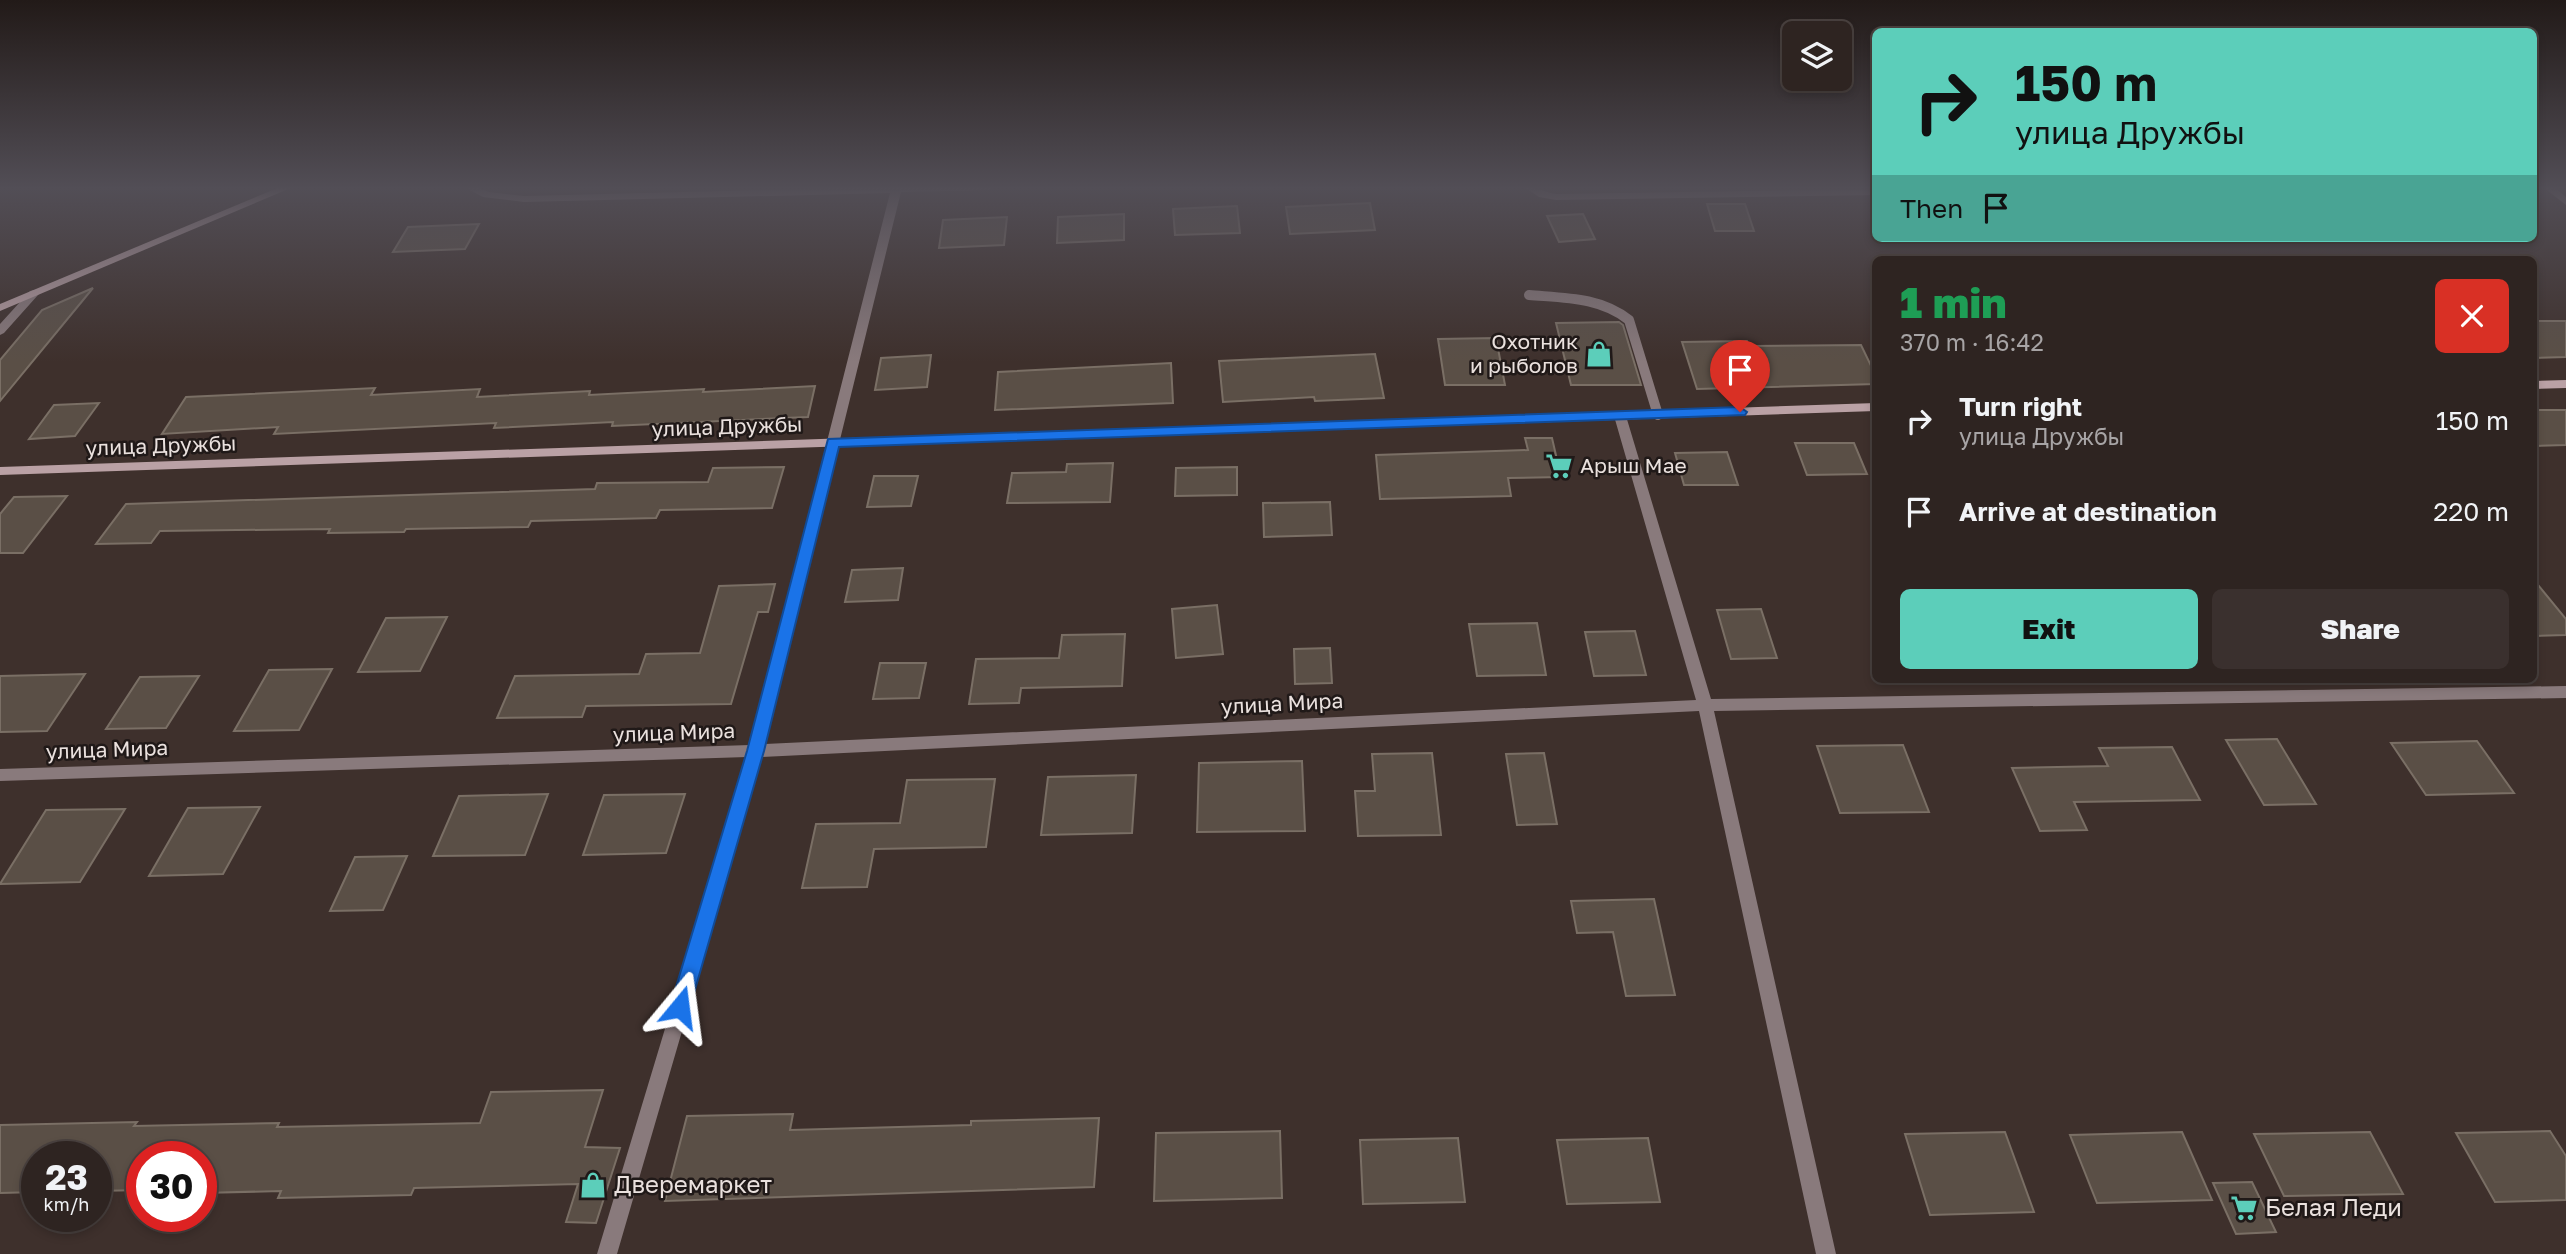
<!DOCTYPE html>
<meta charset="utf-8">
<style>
:root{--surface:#2e2421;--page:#3a302e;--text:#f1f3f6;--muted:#a7a4a5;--line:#49413f;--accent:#5cceba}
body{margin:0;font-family:"Golos Text",sans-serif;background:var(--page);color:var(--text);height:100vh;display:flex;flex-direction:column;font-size:26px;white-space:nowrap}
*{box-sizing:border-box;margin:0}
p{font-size:23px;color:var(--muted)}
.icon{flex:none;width:38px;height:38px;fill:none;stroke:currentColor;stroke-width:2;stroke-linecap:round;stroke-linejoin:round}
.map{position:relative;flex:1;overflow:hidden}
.details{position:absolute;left:1872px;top:256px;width:665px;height:427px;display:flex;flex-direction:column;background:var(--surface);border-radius:10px;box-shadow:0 4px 10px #0003,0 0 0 2px var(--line)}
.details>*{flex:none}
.banner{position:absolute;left:1872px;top:28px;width:665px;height:214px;border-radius:10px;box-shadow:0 4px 10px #0003,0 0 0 2px var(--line);background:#5cceba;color:#111;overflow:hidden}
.fabs{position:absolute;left:1782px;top:21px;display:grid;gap:14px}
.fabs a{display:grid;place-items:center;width:70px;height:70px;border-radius:10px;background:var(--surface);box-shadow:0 4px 10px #0003,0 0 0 2px var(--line);font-size:35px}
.speed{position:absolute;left:21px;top:1141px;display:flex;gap:14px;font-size:35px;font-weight:700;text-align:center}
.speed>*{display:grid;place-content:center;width:91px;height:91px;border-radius:50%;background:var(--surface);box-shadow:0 4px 10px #0003,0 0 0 2px var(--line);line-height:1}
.speed small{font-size:18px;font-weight:400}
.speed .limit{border:10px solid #d22;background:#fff;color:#111}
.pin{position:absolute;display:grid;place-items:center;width:60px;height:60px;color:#fff;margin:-72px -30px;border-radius:50% 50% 50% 0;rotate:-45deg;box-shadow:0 0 7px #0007}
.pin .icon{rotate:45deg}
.me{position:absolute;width:77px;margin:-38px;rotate:16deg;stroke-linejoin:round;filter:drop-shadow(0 0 5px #0008)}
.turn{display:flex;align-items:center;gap:24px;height:147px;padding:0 28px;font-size:32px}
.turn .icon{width:91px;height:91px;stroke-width:2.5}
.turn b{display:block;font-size:49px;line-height:60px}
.then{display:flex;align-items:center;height:66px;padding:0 28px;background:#0003;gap:14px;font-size:26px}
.round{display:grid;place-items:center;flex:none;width:74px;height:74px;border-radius:10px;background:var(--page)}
.head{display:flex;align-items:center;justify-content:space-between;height:119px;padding:0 28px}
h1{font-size:42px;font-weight:800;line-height:52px;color:#1e9e55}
.action{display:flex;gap:14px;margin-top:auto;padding:14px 28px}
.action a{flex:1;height:80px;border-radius:10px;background:var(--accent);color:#111;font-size:28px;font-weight:800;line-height:80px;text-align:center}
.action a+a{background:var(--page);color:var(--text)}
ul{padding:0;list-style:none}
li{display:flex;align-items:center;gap:21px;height:91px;padding:0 28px}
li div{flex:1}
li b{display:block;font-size:26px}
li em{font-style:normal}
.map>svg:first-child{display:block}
.building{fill:#5a4f46;stroke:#7a6f65;stroke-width:2}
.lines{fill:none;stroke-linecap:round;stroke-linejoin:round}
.lane{stroke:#897a7c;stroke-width:10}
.street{fill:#897a7c;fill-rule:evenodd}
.secondary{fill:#baa1a5;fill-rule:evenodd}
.route{fill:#1a73e8;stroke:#114b97;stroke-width:2}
.labels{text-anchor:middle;stroke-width:5;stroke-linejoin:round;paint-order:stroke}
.poi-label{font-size:21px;fill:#eae1de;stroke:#201918;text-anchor:end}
.street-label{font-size:21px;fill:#eae1de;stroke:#201918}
.near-poi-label{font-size:24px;fill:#eae1de;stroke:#201918;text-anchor:start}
</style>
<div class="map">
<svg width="2566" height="1254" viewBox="0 0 2566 1254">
<rect width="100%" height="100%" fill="#3e302c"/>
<!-- building -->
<g class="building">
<polygon points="1370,203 1375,230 1290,234 1286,207"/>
<polygon points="1707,204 1745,204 1754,231 1715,231"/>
<polygon points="1237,206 1240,233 1175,235 1173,209"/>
<polygon points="1124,214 1124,240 1057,243 1058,217"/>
<polygon points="1583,214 1595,239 1559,242 1547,216"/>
<polygon points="1007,217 1004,245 939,248 943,220"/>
<polygon points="479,224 465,249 393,252 408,227"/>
<polygon points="93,288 0,401 0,360 42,310"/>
<polygon points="2534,321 2566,321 2566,357 2534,358"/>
<polygon points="1619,322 1623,325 1641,385 1571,385 1556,323"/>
<polygon points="1496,338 1505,385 1445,385 1438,339"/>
<polygon points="1747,341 1749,346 1861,345 1876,376 1876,384 1697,389 1682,342"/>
<polygon points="1375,354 1384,398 1315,401 1314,397 1223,402 1219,361"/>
<polygon points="931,355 927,387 875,390 881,358"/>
<polygon points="1171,363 1173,403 995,410 998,372"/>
<polygon points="815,386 808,417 612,426 613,422 494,428 496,423 274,434 278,427 162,434 186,397 375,388 371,395 480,389 477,397 590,391 589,395 704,389 703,392"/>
<polygon points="99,403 75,436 29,439 54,405"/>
<polygon points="2534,410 2566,410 2566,445 2534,446"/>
<polygon points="1525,438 1552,438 1561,477 1508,478 1511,496 1380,499 1376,455 1528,450"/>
<polygon points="1795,443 1854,443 1867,474 1807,475"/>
<polygon points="1727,452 1738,485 1684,485 1675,453"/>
<polygon points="1113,463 1110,502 1007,503 1012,473 1066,472 1067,464"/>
<polygon points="784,467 772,508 660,510 656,518 531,521 528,527 406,529 404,532 328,533 330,529 160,531 151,543 96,544 126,504 595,489 597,483 708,482 713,468"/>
<polygon points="1237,467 1237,495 1175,496 1176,468"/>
<polygon points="874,476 918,476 911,506 867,507"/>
<polygon points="67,496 23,553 0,553 0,514 14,497"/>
<polygon points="1330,502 1332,535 1264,537 1263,503"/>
<polygon points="903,568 898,600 845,602 852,570"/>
<polygon points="2534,580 2566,619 2566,635 2534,636"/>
<polygon points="775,584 768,612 758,612 731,704 586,706 582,717 497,718 515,676 639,674 646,654 700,653 719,586"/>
<polygon points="1217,605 1223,654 1176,658 1172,609"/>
<polygon points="1761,609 1777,658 1731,659 1717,610"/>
<polygon points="447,617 420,671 358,672 386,618"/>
<polygon points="1537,623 1546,675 1477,676 1469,624"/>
<polygon points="1635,631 1646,675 1594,676 1585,632"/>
<polygon points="1125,634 1122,686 1021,688 1019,703 969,704 976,659 1059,658 1062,635"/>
<polygon points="1330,648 1332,683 1295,684 1294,649"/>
<polygon points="880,663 926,663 919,698 873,699"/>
<polygon points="332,669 299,730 234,731 269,670"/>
<polygon points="85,674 47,731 0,732 0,676"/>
<polygon points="199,676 166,728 106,729 140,677"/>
<polygon points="2277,739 2316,804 2264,805 2226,740"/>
<polygon points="2477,741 2514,793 2426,795 2391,743"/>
<polygon points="1903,745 1929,812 1840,813 1817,746"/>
<polygon points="2172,747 2200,800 2074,802 2087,830 2040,831 2012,768 2108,766 2099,748"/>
<polygon points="1432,753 1441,835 1358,836 1355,791 1375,791 1372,754"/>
<polygon points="1544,753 1557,824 1517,825 1506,754"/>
<polygon points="1302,761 1305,831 1197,832 1199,763"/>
<polygon points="1136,775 1132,833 1041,835 1048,777"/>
<polygon points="995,779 986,847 874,849 867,887 802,888 816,824 900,823 907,780"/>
<polygon points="548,794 525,855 433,856 459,796"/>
<polygon points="685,794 666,853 583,855 604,795"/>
<polygon points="260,807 223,874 149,876 188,808"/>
<polygon points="125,809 80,882 0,884 46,810"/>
<polygon points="407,856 383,910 330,911 355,857"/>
<polygon points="1654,899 1675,995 1626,996 1613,932 1577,933 1571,901"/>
<polygon points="603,1090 585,1147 620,1148 596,1223 566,1222 578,1184 414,1188 411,1195 278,1198 281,1191 201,1193 201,1157 142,1157 142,1190 96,1191 96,1157 37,1157 37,1192 0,1193 0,1125 137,1122 134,1126 279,1123 277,1127 480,1123 491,1092"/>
<polygon points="793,1114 790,1130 971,1125 971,1121 1099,1118 1094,1187 665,1201 687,1116"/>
<polygon points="1280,1131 1282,1198 1154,1201 1156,1133"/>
<polygon points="2550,1131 2566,1156 2566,1200 2495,1202 2456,1133"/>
<polygon points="2005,1132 2034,1212 1930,1215 1905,1134"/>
<polygon points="2182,1132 2212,1200 2097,1203 2070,1135"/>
<polygon points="2370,1132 2403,1194 2284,1196 2254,1134"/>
<polygon points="1458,1138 1465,1202 1363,1204 1360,1140"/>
<polygon points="1648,1138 1660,1202 1567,1204 1557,1140"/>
<polygon points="2252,1182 2276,1232 2236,1234 2213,1183"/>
</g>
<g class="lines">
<!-- lane -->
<path class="lane" d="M 1529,295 C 1564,298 1600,297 1629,320 L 1658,415"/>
<!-- street -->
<g class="street">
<polygon points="464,187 477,187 489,192 524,196 878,187 996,187 991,190 901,192 765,744 1696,700 1614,416 1620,412 1626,416 1711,699 2566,686 2566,698 1714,711 1836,1254 1816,1254 1699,711 762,757 617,1254 597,1254 747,757 0,781 0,769 750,745 890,193 524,202 483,197"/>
<path d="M 1524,187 C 1536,187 1544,192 1556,194 L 1876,189 L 1876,195 L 1556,200 L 1539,197 Z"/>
<polygon points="2543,187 2554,187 2566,197 2566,205"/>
<polygon points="34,290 40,293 38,295 4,333 0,335 0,324 30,291"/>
</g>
<!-- secondary -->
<g class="secondary">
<polygon points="280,187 293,187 0,311 0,304"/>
<polygon points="2566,380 2566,388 2534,389 2534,381"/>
<polygon points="1876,403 1876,411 0,475 0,467"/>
</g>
</g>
<!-- sky -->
<linearGradient id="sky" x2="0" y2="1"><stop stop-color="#221a18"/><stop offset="0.52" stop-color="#524e56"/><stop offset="1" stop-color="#524e56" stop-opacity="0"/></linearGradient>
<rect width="2566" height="362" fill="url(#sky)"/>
<!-- route -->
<polygon class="route" points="1740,407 1747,412 1745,415 839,447 764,751 690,1007 687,1014 680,1016 673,1014 670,1007 747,751 828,439"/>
<!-- icons -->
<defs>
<g id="shop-bare" transform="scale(2.1)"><path d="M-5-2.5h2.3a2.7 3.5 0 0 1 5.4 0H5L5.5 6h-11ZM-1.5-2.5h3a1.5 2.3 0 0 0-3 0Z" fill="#5cceba" stroke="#201918" stroke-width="2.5" paint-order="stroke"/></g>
<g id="supermarket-bare" transform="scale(2.1)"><path d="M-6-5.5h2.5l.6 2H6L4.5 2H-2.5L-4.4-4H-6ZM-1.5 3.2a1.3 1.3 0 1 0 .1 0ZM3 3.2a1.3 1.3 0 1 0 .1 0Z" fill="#5cceba" stroke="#201918" stroke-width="2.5" paint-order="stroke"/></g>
</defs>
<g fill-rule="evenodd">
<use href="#shop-bare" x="1599" y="354"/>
<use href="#supermarket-bare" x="1559" y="466"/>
<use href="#shop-bare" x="593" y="1185"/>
<use href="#supermarket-bare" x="2244" y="1208"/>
</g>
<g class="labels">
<!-- poi labels -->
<g class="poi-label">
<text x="1578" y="349">Охотник<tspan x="1578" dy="24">и рыболов</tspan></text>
<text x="1580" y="473" text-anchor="start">Арыш Мае</text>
</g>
<!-- street labels -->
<g class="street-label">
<text transform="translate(727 427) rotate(-2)" y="7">улица Дружбы</text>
<text transform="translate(161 446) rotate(-2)" y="7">улица Дружбы</text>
<text transform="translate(1282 704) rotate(-3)" y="7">улица Мира</text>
<text transform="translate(674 733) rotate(-2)" y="7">улица Мира</text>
<text transform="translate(107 750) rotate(-2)" y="7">улица Мира</text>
</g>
<!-- near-poi labels -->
<g class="near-poi-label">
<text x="614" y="1193">Дверемаркет</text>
<text x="2265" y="1216">Белая Леди</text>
</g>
</g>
</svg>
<div class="fabs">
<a><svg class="icon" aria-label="layers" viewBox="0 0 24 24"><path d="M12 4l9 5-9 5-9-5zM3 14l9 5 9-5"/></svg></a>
</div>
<div class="speed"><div>23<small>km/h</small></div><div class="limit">30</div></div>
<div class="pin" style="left:1740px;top:412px;background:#d93025"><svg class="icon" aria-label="arrive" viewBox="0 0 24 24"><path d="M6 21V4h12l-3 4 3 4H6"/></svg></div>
<svg class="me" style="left:680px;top:1007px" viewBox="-20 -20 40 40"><path d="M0-17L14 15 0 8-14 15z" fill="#1a73e8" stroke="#fff" stroke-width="4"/></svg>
<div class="banner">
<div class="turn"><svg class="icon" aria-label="right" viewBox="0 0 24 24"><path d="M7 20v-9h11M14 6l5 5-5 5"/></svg><div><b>150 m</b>улица Дружбы</div></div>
<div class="then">Then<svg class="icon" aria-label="arrive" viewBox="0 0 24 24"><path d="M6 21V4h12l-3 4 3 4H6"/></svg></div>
</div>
<section class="details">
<div class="head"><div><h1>1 min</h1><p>370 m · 16:42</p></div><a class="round" style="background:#d93025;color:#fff"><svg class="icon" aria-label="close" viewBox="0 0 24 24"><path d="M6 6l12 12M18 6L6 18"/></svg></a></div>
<ul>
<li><svg class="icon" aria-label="right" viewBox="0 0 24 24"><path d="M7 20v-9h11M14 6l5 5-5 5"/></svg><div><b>Turn right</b><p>улица Дружбы</p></div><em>150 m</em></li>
<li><svg class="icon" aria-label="arrive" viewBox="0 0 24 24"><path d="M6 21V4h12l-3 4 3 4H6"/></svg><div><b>Arrive at destination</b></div><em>220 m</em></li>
</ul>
<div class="action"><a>Exit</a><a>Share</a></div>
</section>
</div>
